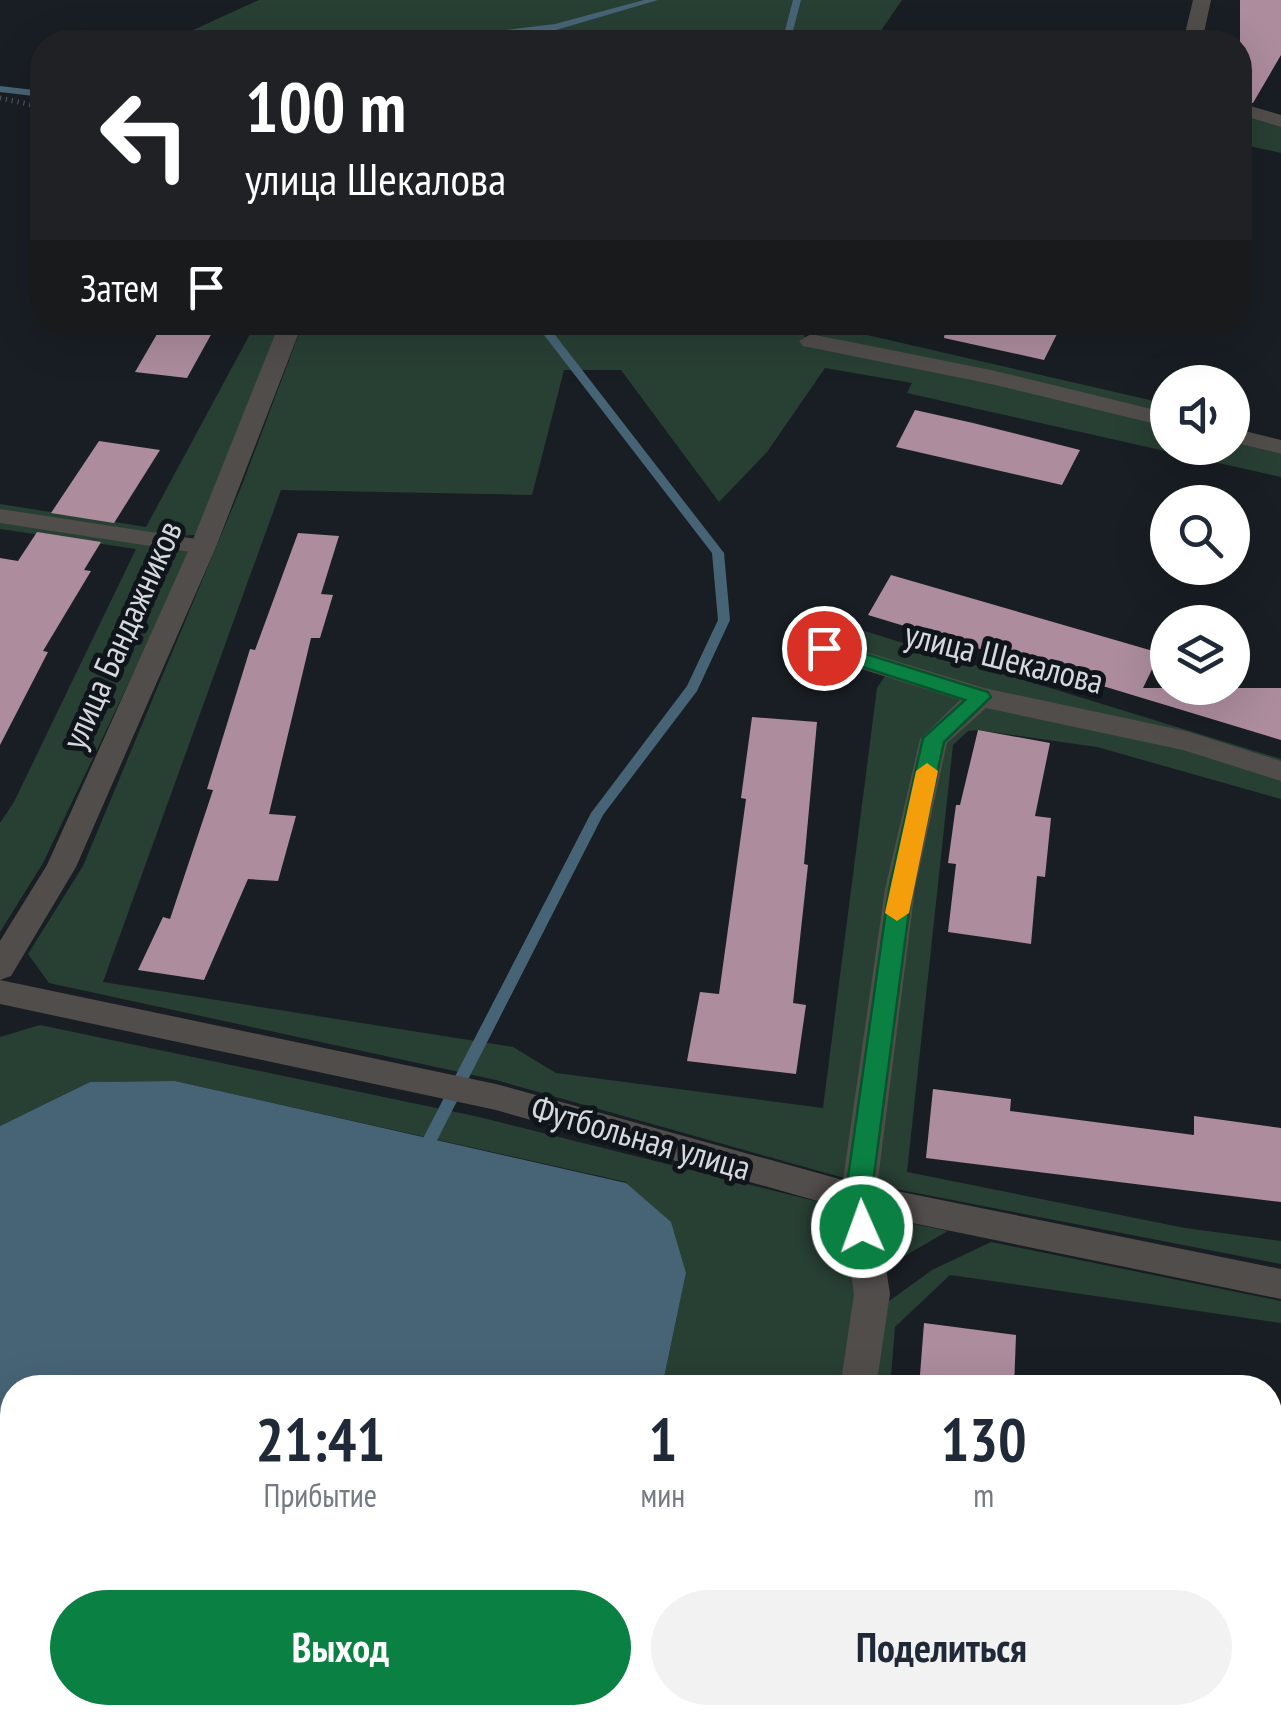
<!DOCTYPE html>
<html lang="ru">
<meta charset="utf-8">
<style>
:root{--surface:#fff;--page:#f2f2f3;--text:#1f2937;--muted:#747a83;--accent:#0b8043}
body{margin:0;font-family:"PT Sans Narrow",sans-serif;background:var(--page);color:var(--text);height:100vh;display:flex;flex-direction:column;font-size:38px;white-space:nowrap}
*{box-sizing:border-box;margin:0}
p{font-size:32px;color:var(--muted)}
.icon{flex:none;width:55px;height:55px;fill:none;stroke:currentColor;stroke-width:2;stroke-linecap:round;stroke-linejoin:round}
.map{position:relative;flex:1;overflow:hidden}
.drawer{position:absolute;left:0px;top:1375px;width:1282px;height:350px;display:flex;flex-direction:column;background:var(--surface);border-radius:40px 40px 0 0;box-shadow:0 10px 40px #0002}
.drawer>*{flex:none}
.banner{position:absolute;left:30px;top:30px;width:1222px;height:305px;border-radius:40px;box-shadow:0 10px 40px #0002;background:#202124;color:#fff;overflow:hidden}
.controls{position:absolute;left:1150px;top:365px;display:grid;gap:20px}
.controls a{display:grid;place-items:center;width:100px;height:100px;border-radius:50%;background:var(--surface);box-shadow:0 10px 40px #0002;font-size:50px}
.pin{position:absolute;display:grid;place-items:center;width:85px;height:85px;color:#fff;margin:-42px;border:5px solid #fff;border-radius:50%;box-shadow:0 2px 10px #0007}
.me{position:absolute;width:110px;margin:-55px;rotate:358deg;stroke-linejoin:round;filter:drop-shadow(0 0 8px #0008)}
.turn{display:flex;align-items:center;gap:35px;height:210px;padding:0 50px;font-size:45px}
.turn .icon{width:130px;height:130px;stroke-width:2.5}
.turn b{display:block;font-size:70px;line-height:85px}
.then{display:flex;align-items:center;height:95px;padding:0 50px;background:#0003;gap:20px;font-size:38px}
.eta{display:flex;justify-content:space-evenly;align-items:center;height:170px;text-align:center}
.eta b{font-size:60px;font-weight:800;line-height:70px}
.cta{display:flex;gap:20px;margin-top:auto;padding:20px 50px}
.cta a{flex:1;height:115px;border-radius:60px;background:var(--accent);color:#fff;font-size:40px;font-weight:800;line-height:115px;text-align:center}
.cta a+a{background:var(--page);color:var(--text)}
.map>svg:first-child{display:block}
.green{fill:#283f34}
.water{fill:#476476}
.lines{fill:none;stroke-linecap:round;stroke-linejoin:round}
.stream{fill:#476476;fill-rule:evenodd}
.building{fill:#ac8c9d}
.path{stroke:#585c62;stroke-width:5;stroke-dasharray:1 5;stroke-linecap:butt}
.lane{fill:#514d4b;fill-rule:evenodd}
.street{fill:#514d4b;fill-rule:evenodd}
.route{fill:#0b8043;stroke:#07532c;stroke-width:2.5}
.slow{fill:#f59e0b}
.labels{text-anchor:middle;stroke-width:10;stroke-linejoin:round;paint-order:stroke}
.street-label{font-size:35px;fill:#d5d8dd;stroke:#10151b}
</style>
<div class="map">
<svg width="1281" height="1725" viewBox="0 0 1281 1725">
<rect width="100%" height="100%" fill="#191e24"/>
<!-- green -->
<g class="green">
<polygon points="259,0 902,0 876,38 907,42 167,42"/>
<polygon points="1240,115 1281,127 1281,153 1240,144"/>
<polygon points="256,323 283,323 197,535 172,536 0,512 0,504 146,527"/>
<polygon points="303,323 815,323 1167,404 1167,413 804,332 806,346 989,382 1167,426 1168,448 1232,448 1233,442 1281,454 1281,477 907,393 912,383 825,368 767,452 719,502 621,370 564,370 532,495 281,490 103,982 513,1047 556,1073 823,1108 877,688 887,673 969,700 924,737 844,1178 496,1080 49,983 28,954 83,866 242,485"/>
<polygon points="0,520 192,550 43,863 0,932 0,823 14,802 136,549 0,529"/>
<polygon points="832,621 1281,759 1281,765 990,693 829,644"/>
<polygon points="988,706 1187,748 1281,778 1281,799 1097,747 978,730 968,731 953,745 907,1172 1185,1228 1281,1241 1281,1264 875,1185 909,889 941,741"/>
<polygon points="40,1025 479,1117 843,1208 858,1299 844,1387 662,1387 686,1273 626,1182 175,1081 90,1082 0,1126 0,1037"/>
<polygon points="870,1215 948,1231 880,1270"/>
<polygon points="991,1242 1281,1301 1281,1323 950,1275 895,1327 890,1387 873,1388 885,1304 932,1270"/>
</g>
<!-- water -->
<polygon class="water" points="175,1081 626,1183 671,1222 686,1273 662,1387 12,1388 12,1712 528,1713 523,1725 0,1725 0,1126 90,1082"/>
<g class="lines">
<!-- stream -->
<g class="stream">
<polygon points="644,0 658,0 556,30 452,42 430,42 434,39 555,24"/>
<polygon points="793,0 801,0 790,42 782,42"/>
<polygon points="0,86 42,91 42,97 0,92"/>
<polygon points="534,322 545,322 724,553 730,620 697,691 603,815 428,1158 423,1160 418,1158 415,1154 591,813 687,686 718,620 712,553"/>
</g>
</g>
<!-- building -->
<g class="building">
<polygon points="1240,0 1281,0 1281,55 1253,103 1240,100"/>
<polygon points="164,322 218,322 187,378 135,372"/>
<polygon points="946,322 1063,322 1044,360 944,338"/>
<polygon points="915,410 973,423 1080,450 1062,485 896,447"/>
<polygon points="99,441 160,450 114,523 51,513"/>
<polygon points="37,532 101,542 84,570 91,571 43,651 48,652 0,745 0,558 18,561"/>
<polygon points="298,533 339,536 321,594 333,595 320,638 311,638 269,814 296,816 278,881 248,879 204,980 138,970 163,917 170,919 213,790 207,789 250,649 255,650"/>
<polygon points="891,575 1160,653 1143,688 1281,688 1281,740 868,615"/>
<polygon points="752,717 817,722 804,864 808,865 793,1003 806,1005 796,1074 687,1061 700,992 719,994 746,799 741,798"/>
<polygon points="978,730 1050,743 1035,816 1051,818 1045,877 1037,876 1031,944 948,932 956,864 948,863 956,805 960,805"/>
<polygon points="933,1089 1011,1099 1010,1111 1194,1135 1194,1116 1281,1128 1281,1202 926,1158"/>
<polygon points="924,1323 1016,1335 1014,1388 919,1388"/>
</g>
<g class="lines">
<!-- path -->
<polyline class="path" points="0,98 42,107"/>
<!-- lane -->
<polygon class="lane" points="0,509 203,540 214,547 203,554 0,523"/>
<!-- street -->
<g class="street">
<polygon points="1193,0 1211,0 1202,42 1183,42"/>
<polygon points="1240,103 1281,115 1281,127 1240,115"/>
<polygon points="280,322 303,322 216,547 76,867 11,976 0,980 496,1084 843,1180 885,889 920,739 960,700 814,654 810,648 814,642 824,639 984,688 1186,731 1281,761 1281,781 1183,750 986,708 947,743 915,889 877,1187 1281,1269 1281,1299 878,1216 890,1294 876,1388 840,1388 854,1294 842,1208 496,1110 0,1004 0,941 47,865 190,547"/>
<polygon points="811,334 991,370 1168,413 1168,427 991,384 803,346 799,341"/>
<polygon points="1232,428 1281,440 1281,454 1232,442"/>
<polygon points="791,1712 832,1712 831,1725 789,1725"/>
</g>
</g>
<!-- route -->
<polygon class="route" points="824,641 988,692 991,697 944,742 912,889 871,1198 875,1227 871,1235 862,1238 853,1235 845,1198 889,889 923,738 965,700 816,652 813,648 816,643"/>
<!-- slow -->
<polygon class="slow" points="927,763 938,771 909,913 897,921 885,913 916,771"/>
<g class="labels">
<!-- street labels -->
<g class="street-label">
<text transform="translate(122 635) rotate(-66)" y="12">улица Бандажников</text>
<text transform="translate(1004 658) rotate(14)" y="12">улица Шекалова</text>
<text transform="translate(641 1138) rotate(16)" y="12">Футбольная улица</text>
</g>
</g>
</svg>
<div class="controls">
<a><svg class="icon" aria-label="sound" viewBox="0 0 24 24"><path d="M4 9h4l5-4v14l-5-4H4zM17 9q2 3 0 6"/></svg></a>
<a><svg class="icon" aria-label="search" viewBox="0 0 24 24"><circle cx="10" cy="10" r="6"/><path d="M15 15l6 6"/></svg></a>
<a><svg class="icon" aria-label="layers" viewBox="0 0 24 24"><path d="M12 4l9 5-9 5-9-5zM3 14l9 5 9-5"/></svg></a>
</div>
<div class="pin" style="left:824px;top:648px;background:#d93025"><svg class="icon" aria-label="arrive" viewBox="0 0 24 24"><path d="M6 21V4h12l-3 4 3 4H6"/></svg></div>
<svg class="me" style="left:862px;top:1227px" viewBox="-20 -20 40 40"><circle r="17" fill="#0b8043" stroke="#fff" stroke-width="3"/><path d="M0-11L8 9 0 5-8 9z" fill="#fff"/></svg>
<div class="banner">
<div class="turn"><svg class="icon" aria-label="left" viewBox="0 0 24 24"><path d="M17 20v-9H6M10 6l-5 5 5 5"/></svg><div><b>100 m</b>улица Шекалова</div></div>
<div class="then">Затем<svg class="icon" aria-label="arrive" viewBox="0 0 24 24"><path d="M6 21V4h12l-3 4 3 4H6"/></svg></div>
</div>
<section class="drawer">
<div class="eta">
<div><b>21:41</b><p>Прибытие</p></div>
<div><b>1</b><p>мин</p></div>
<div><b>130</b><p>m</p></div>
</div>
<div class="cta"><a>Выход</a><a>Поделиться</a></div>
</section>
</div>
